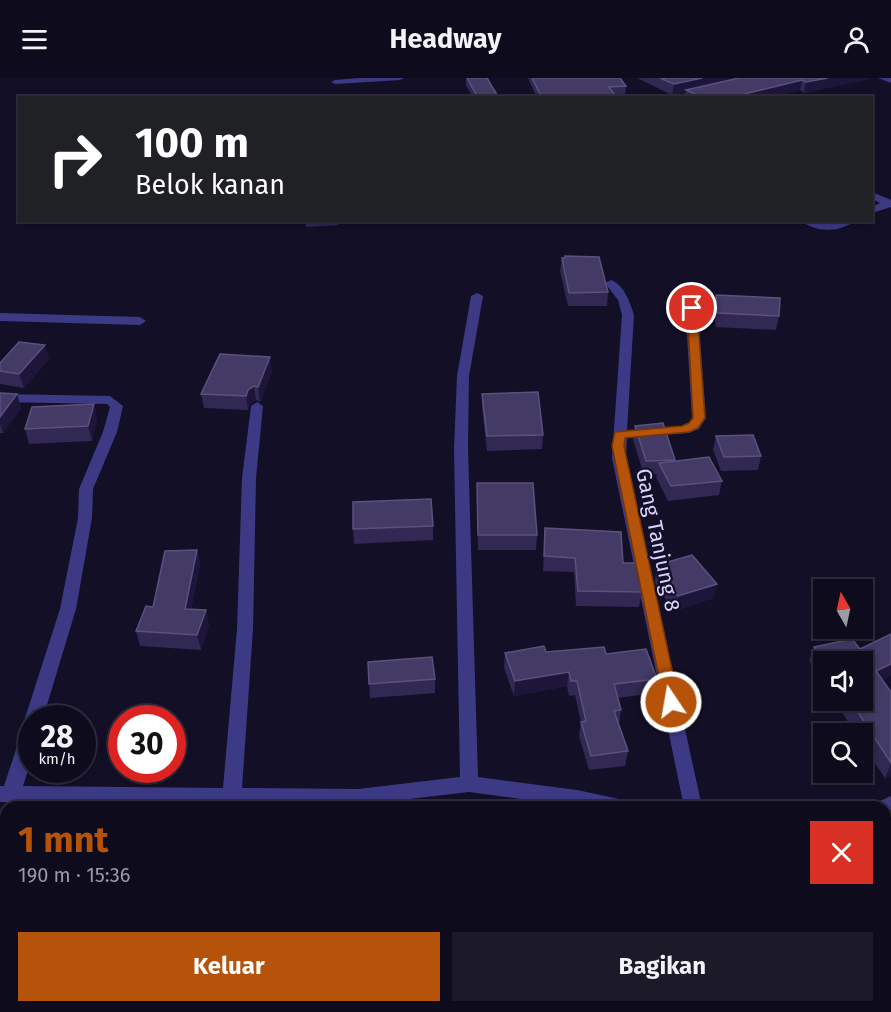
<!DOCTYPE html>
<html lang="id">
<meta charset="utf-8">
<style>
:root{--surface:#0e0b1c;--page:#1c1929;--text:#f1f3f6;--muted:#9b9ba3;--line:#2e2b3b;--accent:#b45309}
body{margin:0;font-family:"Fira Sans",sans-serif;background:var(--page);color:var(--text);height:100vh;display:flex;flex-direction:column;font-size:22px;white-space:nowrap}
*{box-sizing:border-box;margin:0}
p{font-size:20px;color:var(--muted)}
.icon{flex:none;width:33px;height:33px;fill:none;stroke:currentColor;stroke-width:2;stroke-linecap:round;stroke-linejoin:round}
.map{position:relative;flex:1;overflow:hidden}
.drawer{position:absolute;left:0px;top:723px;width:891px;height:212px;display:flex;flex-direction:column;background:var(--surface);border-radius:18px 18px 0 0;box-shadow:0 3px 9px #0003,0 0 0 2px var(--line)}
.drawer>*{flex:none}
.guide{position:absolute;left:18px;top:18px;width:855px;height:126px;border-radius:0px;box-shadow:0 3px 9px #0003,0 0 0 2px var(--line);background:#202124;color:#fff;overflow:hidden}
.needle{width:39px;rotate:351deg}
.controls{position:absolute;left:813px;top:501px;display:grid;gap:12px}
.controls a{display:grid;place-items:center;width:60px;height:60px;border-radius:0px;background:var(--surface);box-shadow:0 3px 9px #0003,0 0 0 2px var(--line);font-size:30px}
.speed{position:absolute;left:18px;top:627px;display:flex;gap:12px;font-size:30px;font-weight:700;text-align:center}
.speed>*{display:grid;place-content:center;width:78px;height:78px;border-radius:50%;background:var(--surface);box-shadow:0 3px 9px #0003,0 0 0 2px var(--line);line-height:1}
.speed small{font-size:15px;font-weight:400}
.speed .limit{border:9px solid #d22;background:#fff;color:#111}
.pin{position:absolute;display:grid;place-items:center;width:51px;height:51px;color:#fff;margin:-26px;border:3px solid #fff;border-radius:50%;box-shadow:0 2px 6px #0007}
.me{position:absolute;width:66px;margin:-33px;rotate:348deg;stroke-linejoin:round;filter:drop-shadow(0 0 4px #0008)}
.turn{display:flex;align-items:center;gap:21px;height:126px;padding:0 18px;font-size:27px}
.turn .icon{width:78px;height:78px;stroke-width:2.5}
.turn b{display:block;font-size:42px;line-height:51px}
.round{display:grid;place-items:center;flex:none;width:63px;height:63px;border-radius:0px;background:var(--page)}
.overview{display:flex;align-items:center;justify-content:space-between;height:102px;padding:0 18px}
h1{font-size:36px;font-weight:700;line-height:45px;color:var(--accent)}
.action{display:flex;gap:12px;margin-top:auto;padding:12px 18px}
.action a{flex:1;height:69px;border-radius:0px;background:var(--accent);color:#fff;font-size:24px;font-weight:700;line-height:69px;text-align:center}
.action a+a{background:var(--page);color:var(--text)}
header{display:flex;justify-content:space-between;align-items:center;height:78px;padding:0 18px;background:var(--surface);font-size:27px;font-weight:700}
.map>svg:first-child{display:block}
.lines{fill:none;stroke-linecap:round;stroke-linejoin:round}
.street{fill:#3d3a85;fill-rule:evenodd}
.wall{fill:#312854}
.shaded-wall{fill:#1d163a}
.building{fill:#433a66;stroke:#5a527e;stroke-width:1.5}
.route{fill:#b45309;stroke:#753606;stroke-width:1.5}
.labels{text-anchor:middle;stroke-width:4.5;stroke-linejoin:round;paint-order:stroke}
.street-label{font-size:21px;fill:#d9d4ff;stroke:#130f26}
</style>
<header><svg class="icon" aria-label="menu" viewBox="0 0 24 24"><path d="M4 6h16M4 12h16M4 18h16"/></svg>Headway<svg class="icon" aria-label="person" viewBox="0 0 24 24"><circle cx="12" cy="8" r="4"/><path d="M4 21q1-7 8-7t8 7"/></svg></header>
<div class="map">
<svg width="891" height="934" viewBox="0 0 891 934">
<rect width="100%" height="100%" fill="#130f26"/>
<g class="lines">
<!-- street -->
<g class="street">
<polygon points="360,0 404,0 400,2 335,6 331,4 335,2"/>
<polygon points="878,0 891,0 891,5"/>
<polygon points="705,10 709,13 708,15 686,20 668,20"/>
<polygon points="872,114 891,122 891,129 872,135 872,129 880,125 872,121"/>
<path d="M 800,142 L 828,146 L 856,142 C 840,155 816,155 800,142 Z"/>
<path d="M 611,202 C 624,207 630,224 634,237 L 627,352 L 682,348 L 689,345 L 692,340 L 684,208 L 690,205 L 696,208 L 706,340 L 699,351 L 689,355 L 627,360 L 626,380 L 702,729 L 684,729 L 612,380 L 622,237 L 618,222 L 605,205 Z"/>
<polygon points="477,215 483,218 469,298 468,371 478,699 577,712 619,721 626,723 628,729 582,729 469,714 358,727 0,724 0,708 4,708 23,650 28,644 25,640 60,531 78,440 79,411 103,354 110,329 107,326 0,324 0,316 110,318 123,328 117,354 93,411 92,440 76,531 43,640 32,640 32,680 23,708 223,710 237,551 242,400 251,328 257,324 263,328 256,400 253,551 242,710 358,711 460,699 454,371 457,298 471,218"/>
<polygon points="0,235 140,239 146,243 140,247 0,243"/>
<polygon points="891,718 891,736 885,738 885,729 876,729 878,724"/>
<polygon points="381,928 412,928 409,934 379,934"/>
</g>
</g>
<!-- wall -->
<g class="wall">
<polygon points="466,0 499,20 473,20 466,7"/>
<polygon points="528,0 620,0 626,8 625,16 615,17 617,20 537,20"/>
<polygon points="637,0 873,0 804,15 800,12 770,20 685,20 686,14 672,17"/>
<rect x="245" y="142" width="22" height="2"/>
<polygon points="306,142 338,142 338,147 306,149"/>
<polygon points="562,180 608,214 607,228 568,228 560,193"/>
<polygon points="716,217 779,238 776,252 716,249 713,230"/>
<polygon points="49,281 24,310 0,306 0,285"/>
<polygon points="272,293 260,324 256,322 250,326 248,332 204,330 201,316"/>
<polygon points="0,315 21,330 3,355 0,355"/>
<polygon points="482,316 543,357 542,371 487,373 482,330"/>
<polygon points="97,340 92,363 29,366 25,351"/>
<polygon points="635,348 675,382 675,383 722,403 719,417 668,423 656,399 657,396 644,397 633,362"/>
<polygon points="716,358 761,378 758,392 721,393 713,372"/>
<polygon points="477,405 537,457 536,472 478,472"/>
<polygon points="433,448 433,462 354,466 353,451"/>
<polygon points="545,450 623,485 642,514 639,529 576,528 574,494 543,493"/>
<polygon points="197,472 200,487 191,531 209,547 201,572 140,568 136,553 153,529"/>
<polygon points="657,487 717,506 713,520 675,533 656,509 655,502"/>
<polygon points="814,569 882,602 891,614 891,698 885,700 862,666 862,656 856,656 834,622 862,622 824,584 824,606 809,583"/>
<polygon points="546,574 606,576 657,601 655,615 618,620 621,632 619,646 628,673 625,688 589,692 579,658 581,644 575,617 569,618 567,608 514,618 504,590 505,575"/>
<polygon points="368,584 435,601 435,615 370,620"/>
<polygon points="646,928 687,928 646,932"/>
</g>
<!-- shaded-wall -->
<g class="shaded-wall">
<polygon points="702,0 747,0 686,12 686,14 672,17 674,6"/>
<polygon points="828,0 873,0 804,15 806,4"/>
<polygon points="802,2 800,12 770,20 728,20"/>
<polygon points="45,267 49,281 24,310 19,296"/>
<polygon points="270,279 272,293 260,324 258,309"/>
<polygon points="254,308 256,322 250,326 248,332 246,318 248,312"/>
<polygon points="17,316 21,330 3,355 0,346 0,339"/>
<polygon points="94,326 97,340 92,363 88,348"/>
<polygon points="197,472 200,487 188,546 185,531"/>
<polygon points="717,506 713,520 675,533 678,518"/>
<polygon points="206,532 209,547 201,572 197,557"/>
<polygon points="891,586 891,598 870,608 876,593"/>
<polygon points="569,594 567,608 514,618 515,603"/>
<polygon points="891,686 891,698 885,700"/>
<rect x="209" y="928" width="4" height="6"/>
</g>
<!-- building -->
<g class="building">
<polygon points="467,0 487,0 499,20 478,20"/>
<polygon points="532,0 620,0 626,8 609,9 617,20 542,20"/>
<polygon points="660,0 702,0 674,6"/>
<polygon points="739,0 828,0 806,4 802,2 728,20 703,20 686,12"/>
<polygon points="565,178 599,179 608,214 569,215 562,180 565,180"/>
<polygon points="716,217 780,220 779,238 718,235"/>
<polygon points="19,264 45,267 19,296 0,293 0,285"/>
<polygon points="220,276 270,279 258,309 254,308 248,312 246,318 201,316"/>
<polygon points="538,314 543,357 487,358 482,316"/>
<polygon points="0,315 17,316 0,339"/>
<polygon points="94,326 88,348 25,351 32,329"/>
<polygon points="663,345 675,382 646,383 635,348"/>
<polygon points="753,357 761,378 724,379 716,358"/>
<polygon points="709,379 722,403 671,408 659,385"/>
<polygon points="477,405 533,405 537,457 478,457"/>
<polygon points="431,421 433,448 353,451 353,424"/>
<polygon points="545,450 621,454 623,485 637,485 642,514 578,513 575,480 544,478"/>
<polygon points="197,472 185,531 206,532 197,557 136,553 146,528 153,529 165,473"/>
<polygon points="692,477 717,506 678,518 659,494 657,487"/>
<polygon points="891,556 891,586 876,593 891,614 891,685 850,622 862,622 862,584 824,584 814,569 852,561 860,571"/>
<polygon points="544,568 546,574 604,569 606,576 646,571 657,601 614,606 621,632 614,633 628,673 591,678 581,644 586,643 577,603 571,603 569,594 515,603 505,575"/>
<polygon points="432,579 435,601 369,606 368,584"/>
<rect x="161" y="928" width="48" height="6"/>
</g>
<!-- route -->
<polygon class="route" points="692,227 697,230 705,340 698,350 689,354 625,360 624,368 679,624 677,629 671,630 666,629 664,624 612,368 615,354 682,348 689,345 693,340 687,230"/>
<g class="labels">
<!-- street labels -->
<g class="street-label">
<text transform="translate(658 462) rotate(78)" y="7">Gang Tanjung 8</text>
</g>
</g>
</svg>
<div class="controls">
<a><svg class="needle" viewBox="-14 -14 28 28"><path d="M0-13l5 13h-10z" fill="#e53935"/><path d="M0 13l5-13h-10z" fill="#9b9ba3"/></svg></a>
<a><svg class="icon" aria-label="sound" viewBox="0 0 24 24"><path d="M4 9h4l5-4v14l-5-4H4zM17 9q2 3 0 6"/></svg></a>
<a><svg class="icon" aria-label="search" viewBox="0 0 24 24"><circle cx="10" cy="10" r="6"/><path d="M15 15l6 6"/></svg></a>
</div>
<div class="speed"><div>28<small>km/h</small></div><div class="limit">30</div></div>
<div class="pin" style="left:692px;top:230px;background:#d93025"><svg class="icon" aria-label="arrive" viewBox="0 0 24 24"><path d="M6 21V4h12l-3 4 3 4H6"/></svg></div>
<svg class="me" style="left:671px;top:624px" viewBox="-20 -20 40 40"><circle r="17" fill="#b45309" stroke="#fff" stroke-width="3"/><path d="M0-11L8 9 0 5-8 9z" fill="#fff"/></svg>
<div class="guide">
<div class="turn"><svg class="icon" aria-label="right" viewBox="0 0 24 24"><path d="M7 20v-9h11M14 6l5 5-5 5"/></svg><div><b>100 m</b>Belok kanan</div></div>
</div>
<section class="drawer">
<div class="overview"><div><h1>1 mnt</h1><p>190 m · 15:36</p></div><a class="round" style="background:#d93025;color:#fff"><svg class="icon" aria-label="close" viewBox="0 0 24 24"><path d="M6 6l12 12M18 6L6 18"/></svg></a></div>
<div class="action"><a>Keluar</a><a>Bagikan</a></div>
</section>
</div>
